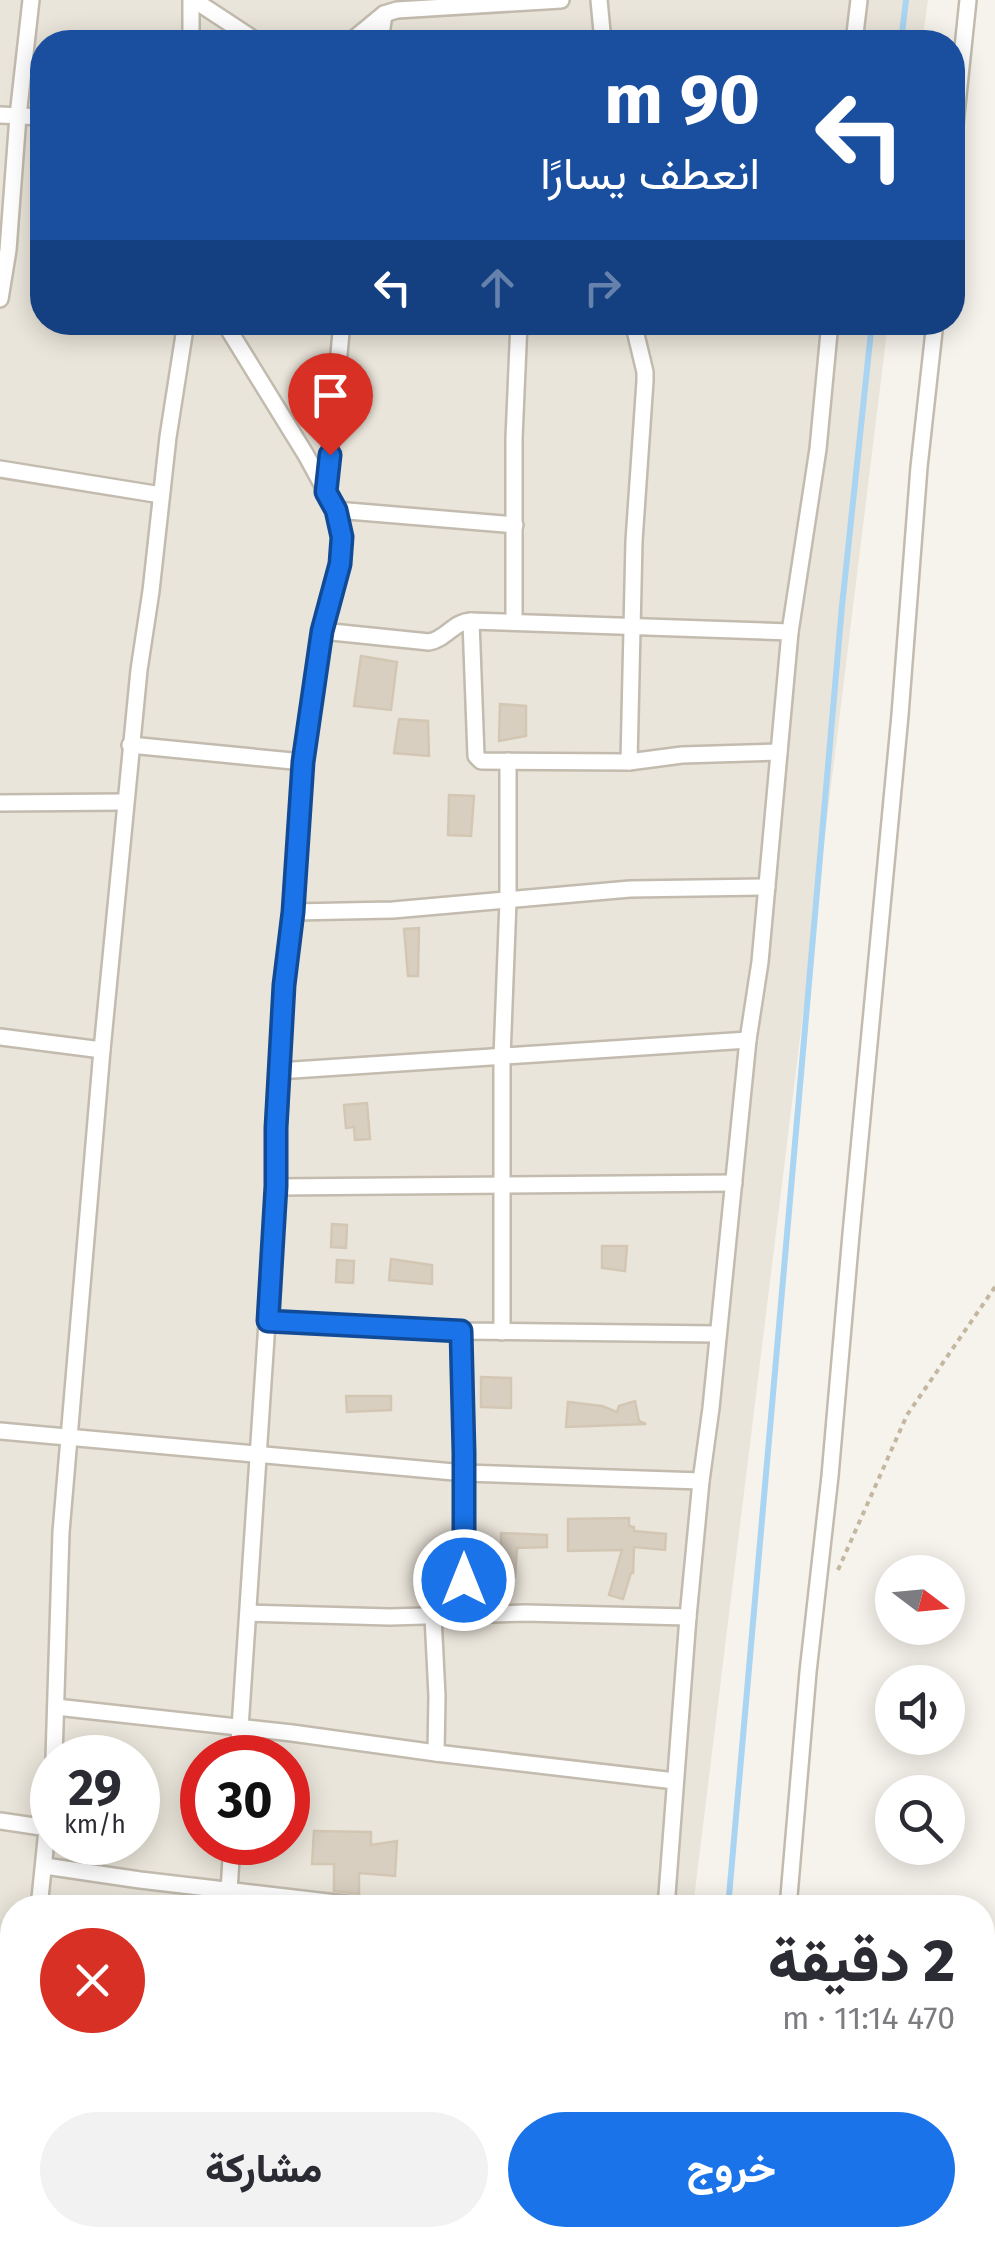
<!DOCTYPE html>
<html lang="ar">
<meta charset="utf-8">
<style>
:root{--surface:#fff;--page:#f2f2f3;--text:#2b2b33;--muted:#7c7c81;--accent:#1a73e8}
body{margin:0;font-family:"Fira Sans",Vazirmatn,sans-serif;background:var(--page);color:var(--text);direction:rtl;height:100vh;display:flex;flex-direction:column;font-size:38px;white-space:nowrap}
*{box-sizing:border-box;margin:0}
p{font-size:32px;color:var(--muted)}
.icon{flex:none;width:55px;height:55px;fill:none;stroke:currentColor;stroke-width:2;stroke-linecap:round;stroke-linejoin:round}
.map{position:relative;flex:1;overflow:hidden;direction:ltr}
.sheet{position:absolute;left:0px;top:1895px;width:995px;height:352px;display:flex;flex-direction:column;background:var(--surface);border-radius:40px 40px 0 0;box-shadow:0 5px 25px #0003;direction:rtl}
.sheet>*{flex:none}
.hud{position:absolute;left:30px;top:30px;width:935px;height:305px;border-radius:40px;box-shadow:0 5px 25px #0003;direction:rtl;background:#1a4fa0;color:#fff;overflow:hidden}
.needle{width:65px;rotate:106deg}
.tools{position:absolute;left:875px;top:1555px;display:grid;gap:20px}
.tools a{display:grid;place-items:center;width:90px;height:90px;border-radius:50%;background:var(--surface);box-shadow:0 5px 25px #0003;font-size:50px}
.speed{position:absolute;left:30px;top:1735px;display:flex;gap:20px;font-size:50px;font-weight:700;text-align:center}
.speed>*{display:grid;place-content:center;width:130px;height:130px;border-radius:50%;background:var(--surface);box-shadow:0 5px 25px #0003;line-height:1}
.speed small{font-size:25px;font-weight:400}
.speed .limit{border:15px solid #d22;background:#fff;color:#111}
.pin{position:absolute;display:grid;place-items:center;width:85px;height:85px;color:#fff;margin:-102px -42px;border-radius:50% 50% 50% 0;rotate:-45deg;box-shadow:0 0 10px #0007}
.pin .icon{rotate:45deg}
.me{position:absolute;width:110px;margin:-55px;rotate:0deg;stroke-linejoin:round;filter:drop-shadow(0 0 8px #0008)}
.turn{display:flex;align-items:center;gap:35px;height:210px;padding:0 40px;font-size:45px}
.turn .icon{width:130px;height:130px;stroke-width:2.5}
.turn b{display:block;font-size:70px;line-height:85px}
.lanes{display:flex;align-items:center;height:95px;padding:0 40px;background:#0003;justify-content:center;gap:50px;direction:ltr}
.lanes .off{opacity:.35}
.round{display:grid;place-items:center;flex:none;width:105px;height:105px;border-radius:52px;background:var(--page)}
.overview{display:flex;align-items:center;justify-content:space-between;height:170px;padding:0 40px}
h1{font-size:60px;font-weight:800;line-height:75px}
.action{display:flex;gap:20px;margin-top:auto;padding:20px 40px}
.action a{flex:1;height:115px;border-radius:60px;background:var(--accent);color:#fff;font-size:40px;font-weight:800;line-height:115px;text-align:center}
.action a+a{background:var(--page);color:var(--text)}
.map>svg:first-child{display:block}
.residential{fill:#eae5da;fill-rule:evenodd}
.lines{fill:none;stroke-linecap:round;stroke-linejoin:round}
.stream{stroke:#a9d4f2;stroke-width:6}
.building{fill:#d8cfc1;stroke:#d3c7b4;stroke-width:2.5}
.minor-casing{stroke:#c2bbae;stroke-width:20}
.path{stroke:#c4b79f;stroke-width:4;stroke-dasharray:5 5;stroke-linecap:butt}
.minor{stroke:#fff;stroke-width:15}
.route-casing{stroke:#114b97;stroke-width:25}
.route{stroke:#1a73e8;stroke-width:18}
</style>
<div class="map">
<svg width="995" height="2247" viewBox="0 0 995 2247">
<rect width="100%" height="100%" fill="#f6f3ec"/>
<!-- residential -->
<path class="residential" d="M 0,0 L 928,0 L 922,42 L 42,42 L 42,322 L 888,323 L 693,1907 L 12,1908 L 12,2133 L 0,2132 ZM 52,1758 L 138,1758 L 138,1842 L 52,1842 ZM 202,1758 L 288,1758 L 288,1842 L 202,1842 Z"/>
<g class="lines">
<!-- stream -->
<g class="stream">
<polyline points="901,42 906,0"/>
<polyline points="728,1908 842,606 872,322"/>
<polyline points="0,2173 12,2173"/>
<polyline points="584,2247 589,2235"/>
</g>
</g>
<!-- building -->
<g class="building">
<polygon points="361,656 397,662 391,710 354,706"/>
<polygon points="500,704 526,706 526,736 499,741"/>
<polygon points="399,719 428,721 429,756 394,753"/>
<polygon points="449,795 474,796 471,836 448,835"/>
<polygon points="419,928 418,976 408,976 404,929"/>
<polygon points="367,1103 370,1139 355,1140 354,1127 346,1128 344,1105"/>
<polygon points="332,1224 347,1225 346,1248 331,1247"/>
<polygon points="602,1246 627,1246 625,1271 602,1268"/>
<polygon points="391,1259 432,1265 432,1284 389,1280"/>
<polygon points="337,1260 354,1261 353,1283 336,1282"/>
<polygon points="481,1377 511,1378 511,1408 481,1407"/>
<polygon points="346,1396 391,1396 391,1410 347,1412"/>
<polygon points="635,1401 639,1421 646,1424 566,1427 568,1402 602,1406 617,1412 619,1406"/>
<polygon points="629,1518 629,1526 634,1527 634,1531 666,1534 665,1550 634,1547 633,1573 631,1573 623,1599 609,1595 622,1550 568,1551 568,1519"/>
<polygon points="501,1533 547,1535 547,1547 517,1548 515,1577 501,1576"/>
<polygon points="314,1831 371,1832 371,1845 397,1841 395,1876 359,1873 359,1894 334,1891 334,1864 312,1864"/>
</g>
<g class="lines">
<!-- minor casing -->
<g class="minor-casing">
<g id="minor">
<polyline points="191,0 191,42"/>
<polyline points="194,0 258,42"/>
<polyline points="599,0 603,42"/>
<polyline points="350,42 384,14 397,10 561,0"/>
<polyline points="380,42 384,14"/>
<polyline points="854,42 859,0"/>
<polyline points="0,115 42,117"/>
<polyline points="952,153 968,0"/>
<polyline points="0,299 8,250 18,116 31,0"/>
<polyline points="224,322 306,455 336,510 342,537 341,564 322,631 303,762 293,912 284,985 276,1128 276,1187 238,1758"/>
<polyline points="0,469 161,495"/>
<polyline points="326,492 342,322"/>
<polyline points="336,510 515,525"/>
<polyline points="471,621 476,756 481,761 629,762 682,755 779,752"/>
<polyline points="514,622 514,438 519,322"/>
<path d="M 322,631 L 429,642 C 446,639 453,622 471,621 L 790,632"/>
<polyline points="130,745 303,762"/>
<polyline points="629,762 634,541 645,381 645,372 633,322"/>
<polyline points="0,803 125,802"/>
<polyline points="293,912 393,910 630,889 767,887"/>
<polyline points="0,1037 102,1050"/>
<path d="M 278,1071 C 435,1061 591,1050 748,1040"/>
<polyline points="276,1187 734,1183"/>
<polyline points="268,1321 461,1331 717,1334"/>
<polyline points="461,1331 465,1473 464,1614"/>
<polyline points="502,1332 502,1057 508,901 508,761"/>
<polyline points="0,1431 465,1473 701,1481"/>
<polyline points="249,1613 390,1617 525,1613 688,1617"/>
<polyline points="433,1616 437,1696 436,1753"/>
<polyline points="56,1707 292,1733 436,1753 675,1781"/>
<polyline points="54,1758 61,1532 102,1050 139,670 151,591 168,437 186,322"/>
<polyline points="0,1821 48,1828"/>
<polyline points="45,1866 140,1880 379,1908"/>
<polyline points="39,1908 52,1781"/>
<polyline points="228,1908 232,1842"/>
<polyline points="666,1908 688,1617 701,1481 711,1408 748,1040 760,962 790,632 818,449 830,322"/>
<polyline points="788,1908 808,1672 830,1476 851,1234 900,715 919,467 935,322"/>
<polyline points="0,2094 12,2095"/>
<polyline points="675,2247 679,2235"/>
</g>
</g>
<!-- path -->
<g class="path">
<polyline points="838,1570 907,1415 995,1287"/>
<polyline points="539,2235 544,2247"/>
</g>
<!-- minor -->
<use href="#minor" class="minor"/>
</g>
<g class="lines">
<!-- route casing -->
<g class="route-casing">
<polyline id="route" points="330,455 326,492 336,510 342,537 340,564 322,631 303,762 293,912 284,985 276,1128 276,1186 268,1321 461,1331 464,1453 464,1580"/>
</g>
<!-- route -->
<use href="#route" class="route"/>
</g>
</svg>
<div class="tools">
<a><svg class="needle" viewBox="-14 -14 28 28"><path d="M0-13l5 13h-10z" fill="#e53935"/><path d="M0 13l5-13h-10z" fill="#7c7c81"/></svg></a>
<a><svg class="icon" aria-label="sound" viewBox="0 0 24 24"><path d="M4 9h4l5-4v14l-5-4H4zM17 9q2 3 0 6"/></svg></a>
<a><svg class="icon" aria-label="search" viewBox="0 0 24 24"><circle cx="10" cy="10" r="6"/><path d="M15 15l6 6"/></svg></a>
</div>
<div class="speed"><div>29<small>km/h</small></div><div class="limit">30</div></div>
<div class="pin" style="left:330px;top:455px;background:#d93025"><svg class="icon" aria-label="arrive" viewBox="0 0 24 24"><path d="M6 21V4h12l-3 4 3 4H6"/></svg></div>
<svg class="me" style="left:464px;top:1580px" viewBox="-20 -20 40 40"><circle r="17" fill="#1a73e8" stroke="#fff" stroke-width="3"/><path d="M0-11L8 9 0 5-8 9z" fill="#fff"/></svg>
<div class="hud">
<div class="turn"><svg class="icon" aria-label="left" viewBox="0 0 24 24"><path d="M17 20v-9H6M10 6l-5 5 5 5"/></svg><div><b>90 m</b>انعطف يسارًا</div></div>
<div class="lanes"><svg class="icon" aria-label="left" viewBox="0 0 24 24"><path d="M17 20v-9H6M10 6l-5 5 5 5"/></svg><svg class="icon off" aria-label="ahead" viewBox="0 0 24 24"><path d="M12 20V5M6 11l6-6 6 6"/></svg><svg class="icon off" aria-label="right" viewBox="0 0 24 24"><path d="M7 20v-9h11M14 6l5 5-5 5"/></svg></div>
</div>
<section class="sheet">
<div class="overview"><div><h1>2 دقيقة</h1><p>470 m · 11:14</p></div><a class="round" style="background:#d93025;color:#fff"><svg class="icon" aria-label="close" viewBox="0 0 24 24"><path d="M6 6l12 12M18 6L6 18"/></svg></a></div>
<div class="action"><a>خروج</a><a>مشاركة</a></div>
</section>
</div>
